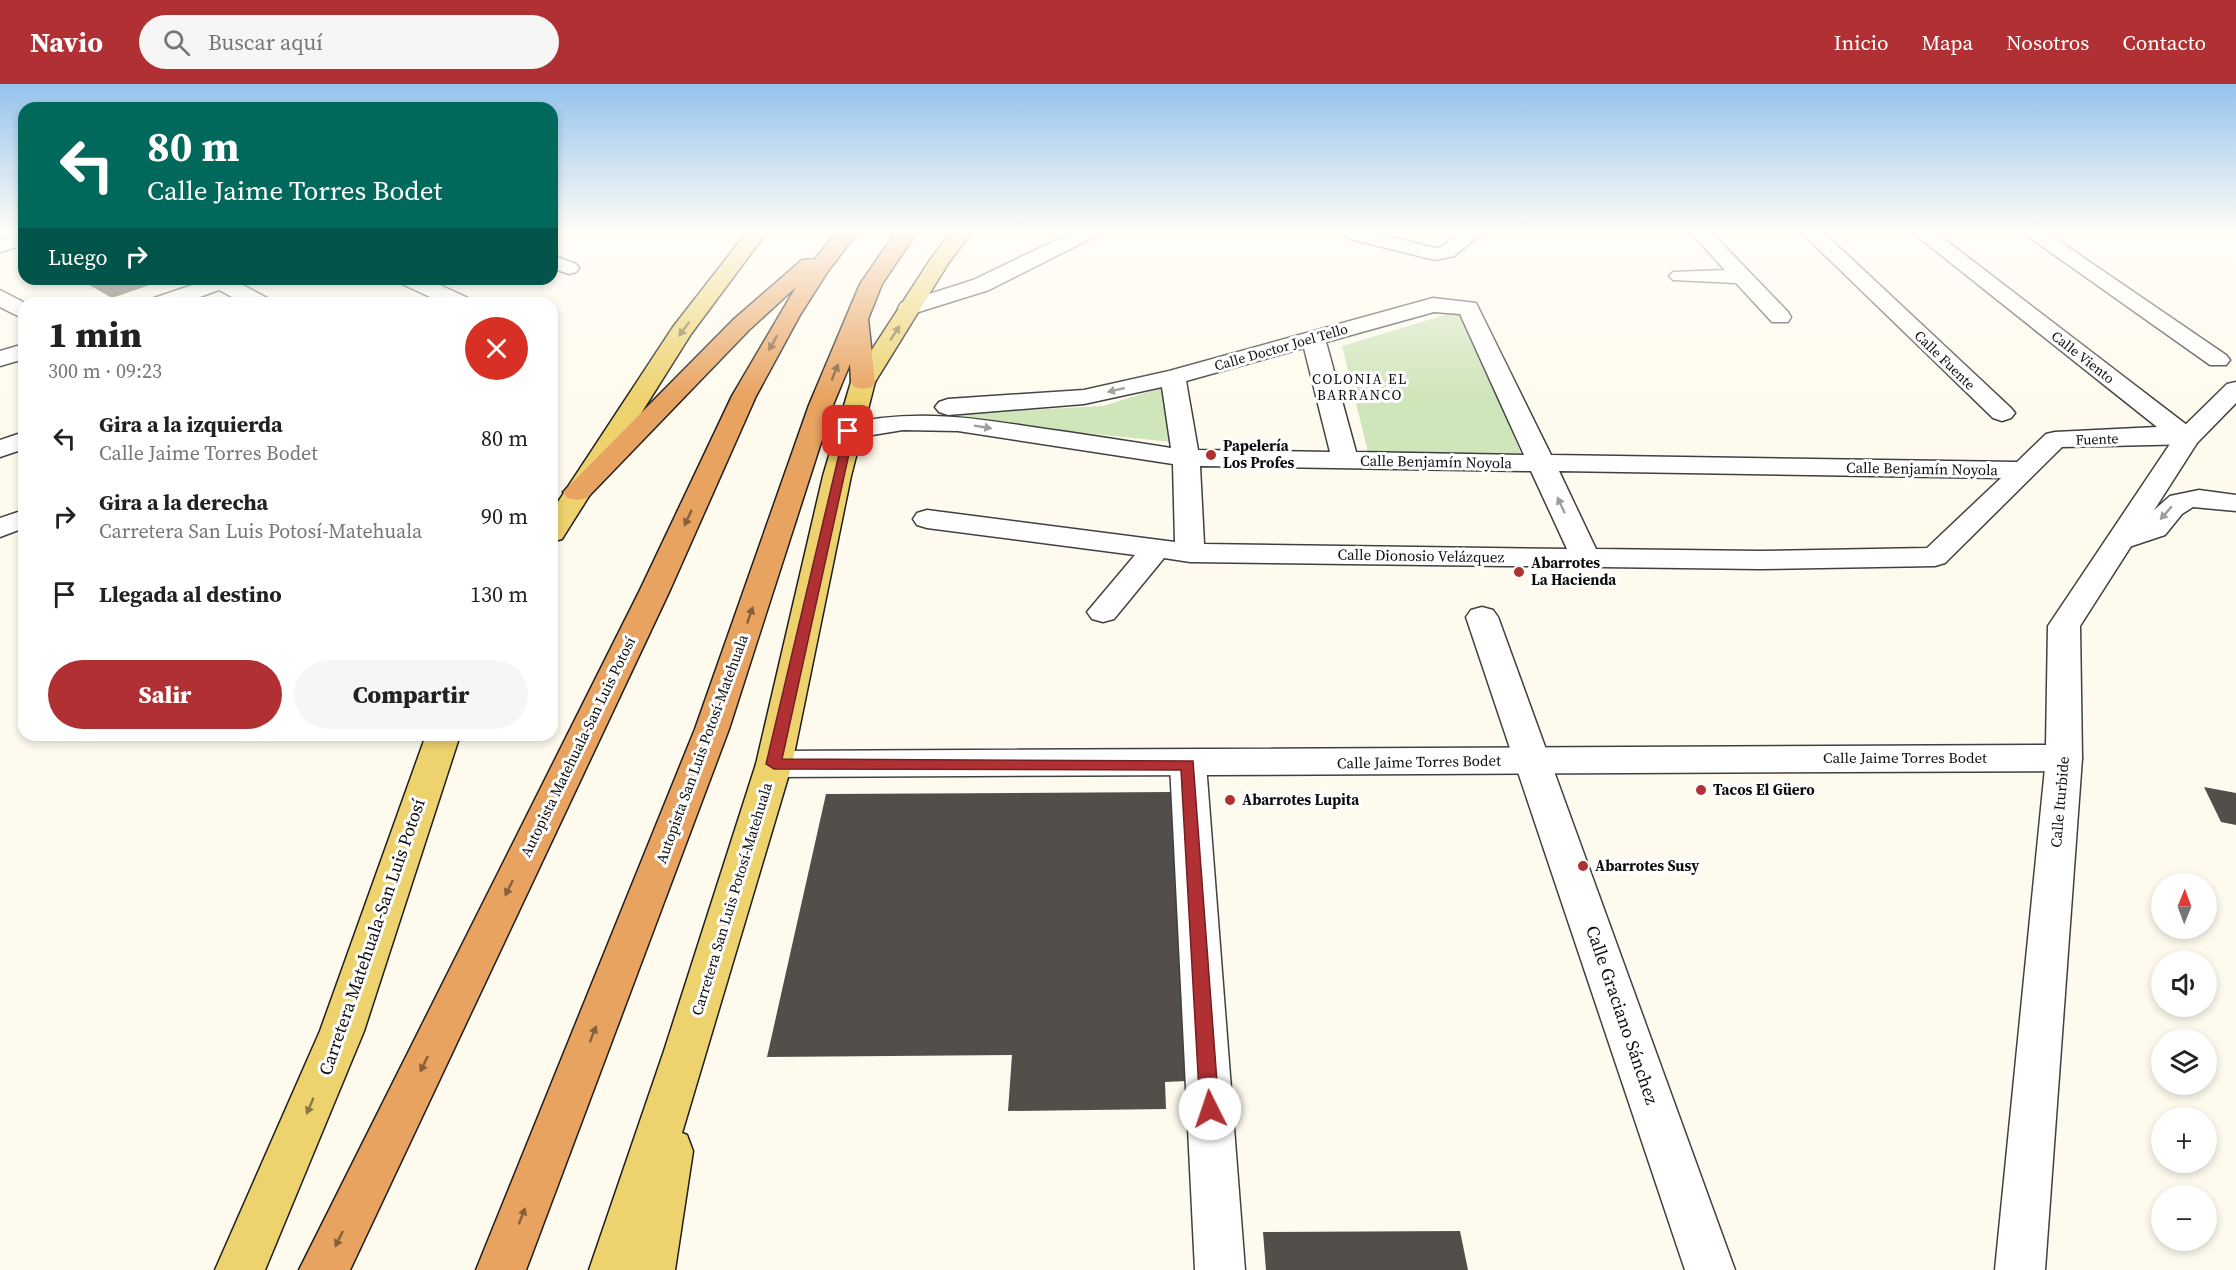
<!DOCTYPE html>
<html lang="es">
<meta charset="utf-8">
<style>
:root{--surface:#fff;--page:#f6f6f6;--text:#222;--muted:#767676;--accent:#b13033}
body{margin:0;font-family:"Source Serif 4",serif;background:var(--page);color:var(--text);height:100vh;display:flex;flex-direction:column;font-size:22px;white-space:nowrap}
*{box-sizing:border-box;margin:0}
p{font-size:20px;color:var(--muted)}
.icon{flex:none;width:33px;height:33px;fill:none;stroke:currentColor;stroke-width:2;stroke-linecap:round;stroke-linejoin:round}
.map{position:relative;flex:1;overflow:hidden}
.panel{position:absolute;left:18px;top:213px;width:540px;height:444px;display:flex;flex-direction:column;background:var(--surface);border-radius:18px;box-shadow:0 3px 9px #0003}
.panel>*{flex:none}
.hud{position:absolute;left:18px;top:18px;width:540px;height:183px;border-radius:18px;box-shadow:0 3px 9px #0003;background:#00695c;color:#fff;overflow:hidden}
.needle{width:39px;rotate:1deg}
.tools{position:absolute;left:2151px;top:789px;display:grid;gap:12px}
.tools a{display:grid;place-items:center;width:66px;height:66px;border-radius:50%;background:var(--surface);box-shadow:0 3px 9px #0003;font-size:30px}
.pin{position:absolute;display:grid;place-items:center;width:51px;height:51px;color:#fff;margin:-26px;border-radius:12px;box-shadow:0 3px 9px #0006}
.me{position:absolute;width:66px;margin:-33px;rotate:356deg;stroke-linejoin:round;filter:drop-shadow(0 0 4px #0008)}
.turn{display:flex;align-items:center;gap:21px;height:126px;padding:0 30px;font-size:27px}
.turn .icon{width:78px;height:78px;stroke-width:2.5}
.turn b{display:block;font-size:42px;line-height:51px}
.then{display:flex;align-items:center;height:57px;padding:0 30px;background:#0003;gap:12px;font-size:22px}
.round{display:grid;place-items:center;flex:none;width:63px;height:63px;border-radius:32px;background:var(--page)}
.overview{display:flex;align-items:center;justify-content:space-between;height:102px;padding:0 30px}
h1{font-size:36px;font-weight:800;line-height:45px}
.cta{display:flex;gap:12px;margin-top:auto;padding:12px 30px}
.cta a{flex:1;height:69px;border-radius:36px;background:var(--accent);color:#fff;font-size:24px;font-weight:800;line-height:69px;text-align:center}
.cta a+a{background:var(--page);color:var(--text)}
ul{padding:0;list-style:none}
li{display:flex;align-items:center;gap:18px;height:78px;padding:0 30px}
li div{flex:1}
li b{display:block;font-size:22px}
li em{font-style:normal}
header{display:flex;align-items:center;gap:36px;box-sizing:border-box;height:84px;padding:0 30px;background:var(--accent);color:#fff}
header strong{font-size:28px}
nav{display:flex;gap:33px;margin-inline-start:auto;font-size:21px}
.search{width:420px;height:54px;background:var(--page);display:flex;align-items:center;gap:15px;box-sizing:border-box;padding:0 21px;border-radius:33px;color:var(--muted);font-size:22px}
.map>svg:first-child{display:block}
.green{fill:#cfe5ba}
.building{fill:#544e4a}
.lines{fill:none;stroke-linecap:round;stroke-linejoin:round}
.minor-casing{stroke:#404040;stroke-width:3}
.tertiary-casing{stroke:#404040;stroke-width:3}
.primary-casing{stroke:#1e1e1e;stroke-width:3}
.motorway-casing{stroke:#1e1e1e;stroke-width:3}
.minor{fill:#fff;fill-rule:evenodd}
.tertiary{fill:#fff;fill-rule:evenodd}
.primary{fill:#edd26e;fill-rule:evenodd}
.motorway{fill:#e8a361;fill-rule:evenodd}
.oneway{fill:#887942}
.oneway2{fill:#85603b}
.oneway3{fill:#9e9e9e}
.route{fill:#b13033;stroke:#731f21;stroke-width:1.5}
.poi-dot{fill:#b13033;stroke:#fff;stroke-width:2}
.labels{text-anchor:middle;stroke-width:6;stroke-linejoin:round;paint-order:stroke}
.far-street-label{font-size:14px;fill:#0d0d0d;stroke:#fff}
.far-neighbourhood-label{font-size:14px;letter-spacing:1.5px;fill:#0d0d0d;stroke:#fff}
.poi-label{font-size:15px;font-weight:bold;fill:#0d0d0d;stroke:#fff;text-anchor:start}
.street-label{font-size:15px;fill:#0d0d0d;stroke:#fff}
.near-street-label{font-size:18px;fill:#0d0d0d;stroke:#fff}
</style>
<header>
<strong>Navio</strong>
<div class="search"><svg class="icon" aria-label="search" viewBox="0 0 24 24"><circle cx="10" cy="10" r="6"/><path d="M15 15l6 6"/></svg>Buscar aquí</div>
<nav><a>Inicio</a><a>Mapa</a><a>Nosotros</a><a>Contacto</a></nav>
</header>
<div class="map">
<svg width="2236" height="1186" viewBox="0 0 2236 1186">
<rect width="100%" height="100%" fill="#fefbee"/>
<!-- green -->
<g class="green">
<polygon points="1445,231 1463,231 1522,372 1369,372 1342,262"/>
<polygon points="1167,302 1171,358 981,338 956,330 1103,322"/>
</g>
<!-- building -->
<g class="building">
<polygon points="79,195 167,195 112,214"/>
<polygon points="2204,703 2236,709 2236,741 2221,738"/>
<polygon points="1171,708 1187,997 1165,998 1166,1025 1008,1027 1012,971 767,973 826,710"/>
<polygon points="1460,1147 1468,1186 1266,1186 1263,1148"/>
</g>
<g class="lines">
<!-- minor casing -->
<g class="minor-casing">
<g id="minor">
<polygon points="1073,148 1099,148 1096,152 989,206 909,231 901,229 898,224 901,219 973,196"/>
<polygon points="1344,148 1371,148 1435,164 1441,163 1461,148 1484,148 1454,172 1435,176 1346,154"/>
<polygon points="1690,148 1711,148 1788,228 1791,233 1788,238 1772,238 1736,199 1673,196 1669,192 1673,188 1725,186"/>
<polygon points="1801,148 1823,148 2011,324 2015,329 2011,334 2002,337 1993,334"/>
<path d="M 1912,148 L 1935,148 L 2196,348 L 2200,354 L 2196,360 L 2062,363 L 1945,479 L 1935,482 L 1760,485 L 1190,478 L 1164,474 L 1114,535 L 1103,538 L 1092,535 L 1087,528 L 1135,471 L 927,444 L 917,441 L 913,435 L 917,429 L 927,426 L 1175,458 L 1173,380 L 958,347 L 903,346 L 848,355 L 839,352 L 835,347 L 839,342 C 909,324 969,333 1039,344 C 1083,350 1127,357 1171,364 L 1162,303 L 1084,320 L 948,331 L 939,328 L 935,323 L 939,318 L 948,315 L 1084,306 L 1169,287 L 1433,214 L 1476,219 L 1551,371 L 2017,378 L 2046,350 L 2055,348 L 2157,343 ZM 1434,228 L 1460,230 L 1524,371 L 1356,368 L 1326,258 ZM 1304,264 L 1330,368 L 1198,366 L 1186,297 ZM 1200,382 L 1531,387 L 1567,465 L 1204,460 ZM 1559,387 L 2001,394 L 1927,464 L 1760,467 L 1596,465 Z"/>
<polygon points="2022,148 2046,148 2226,271 2230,276 2226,281 2210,281"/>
<polygon points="24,149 24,161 0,168 0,156"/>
<polygon points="552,171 576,180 579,184 576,188 569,190 552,184"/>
<polygon points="210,195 242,195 239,199 267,214 270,219 243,219 219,206 183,219 151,219 154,214"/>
<polygon points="399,195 427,195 468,214 471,219 443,219 402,200"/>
<polygon points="0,206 25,219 24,235 0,223"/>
<polygon points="24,260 24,275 0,282 0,267"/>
<polygon points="24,348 24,365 0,373 0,356"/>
<polygon points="2199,406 2236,411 2236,427 2193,423 2182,430 2165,451 2120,466 2110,463 2106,457 2110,451 2145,439 2153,427 2170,412"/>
<polygon points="24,426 24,444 0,453 0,434"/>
<polygon points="1482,523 1493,526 1498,533 1735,1186 1685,1186 1466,533 1471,526"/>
<polygon points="2064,661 2077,665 2082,674 2045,1186 1995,1186 2046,674 2051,665"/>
<polygon points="1188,667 1201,671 1206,680 1245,1186 1195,1186 1170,680 1175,671"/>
</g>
</g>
<!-- tertiary casing -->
<g class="tertiary-casing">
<polygon id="tertiary" points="2236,298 2236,319 2197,359 2080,542 2082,674 2077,683 2064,687 774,693 761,689 756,680 761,671 774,667 2046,661 2048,542 2178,348 2227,300"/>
</g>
<!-- primary casing -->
<g class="primary-casing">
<g id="primary">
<polygon points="747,148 767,148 691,250 562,455 552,458 552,427 673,243"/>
<polygon points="951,148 972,148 949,178 875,298 851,392 792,680 682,1049 687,1051 693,1067 675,1186 589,1186 664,967 756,680 823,392 851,298 930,176"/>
<polygon points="426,651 460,651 364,947 265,1186 215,1186 320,947"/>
</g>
</g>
<!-- motorway casing -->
<g class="motorway-casing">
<g id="motorway">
<polygon points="837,148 858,148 828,187 800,231 756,312 670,506 350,1186 299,1186 640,506 732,312 796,203 749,246 587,414 577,416 567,414 563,408 733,236 802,176 815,175"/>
<polygon points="896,148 917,148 882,200 868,235 875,298 872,303 863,305 854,303 851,298 850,280 833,321 729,645 526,1186 476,1186 695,645 809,321 860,200"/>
</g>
</g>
<!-- minor -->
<use href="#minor" class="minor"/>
<!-- tertiary -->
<use href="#tertiary" class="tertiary"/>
<!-- primary -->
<use href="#primary" class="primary"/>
<!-- motorway -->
<use href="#motorway" class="motorway"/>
</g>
<!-- one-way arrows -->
<defs><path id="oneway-solid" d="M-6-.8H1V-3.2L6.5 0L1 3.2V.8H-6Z" transform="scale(1.5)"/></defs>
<g class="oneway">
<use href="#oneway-solid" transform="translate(684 245) rotate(126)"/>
<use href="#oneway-solid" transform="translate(895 249) rotate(-57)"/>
<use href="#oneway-solid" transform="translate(310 1022) rotate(113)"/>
</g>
<g class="oneway2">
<use href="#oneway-solid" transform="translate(773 259) rotate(119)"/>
<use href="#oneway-solid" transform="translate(835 288) rotate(-68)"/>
<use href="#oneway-solid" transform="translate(688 434) rotate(115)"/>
<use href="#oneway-solid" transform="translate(750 531) rotate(-71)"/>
<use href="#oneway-solid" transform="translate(509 804) rotate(116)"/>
<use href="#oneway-solid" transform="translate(593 950) rotate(-69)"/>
<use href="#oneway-solid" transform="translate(424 980) rotate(116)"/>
<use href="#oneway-solid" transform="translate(522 1132) rotate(-69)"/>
<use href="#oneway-solid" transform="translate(339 1155) rotate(116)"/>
</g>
<g class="oneway3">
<use href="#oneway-solid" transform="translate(1116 306) rotate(167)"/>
<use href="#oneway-solid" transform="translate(983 343) rotate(9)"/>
<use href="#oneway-solid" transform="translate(1561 421) rotate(-115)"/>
<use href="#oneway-solid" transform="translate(2166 429) rotate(131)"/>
</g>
<!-- sky -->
<linearGradient id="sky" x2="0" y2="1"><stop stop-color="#94c3ec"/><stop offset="0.47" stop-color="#fffdf7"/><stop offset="1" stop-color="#fffdf7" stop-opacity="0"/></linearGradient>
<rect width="2236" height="314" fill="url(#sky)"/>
<!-- route -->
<polygon class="route" points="845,345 854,347 782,675 1193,677 1219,1025 1217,1031 1210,1034 1203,1031 1200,1025 1181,686 774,685 766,680"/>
<!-- markers -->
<g class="poi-dot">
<circle cx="1211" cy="371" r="6"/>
<circle cx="1519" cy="488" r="6"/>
<circle cx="1701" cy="706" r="6"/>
<circle cx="1230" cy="716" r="6"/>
<circle cx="1583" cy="782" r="6"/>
</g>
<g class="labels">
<!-- far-street labels -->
<g class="far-street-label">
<text transform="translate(1281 263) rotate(-16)" y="5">Calle Doctor Joel Tello</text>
<text transform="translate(2083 273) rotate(38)" y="5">Calle Viento</text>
<text transform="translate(1945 276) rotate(44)" y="5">Calle Fuente</text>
<text transform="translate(2097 355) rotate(-2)" y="5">Fuente</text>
</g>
<!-- far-neighbourhood labels -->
<g class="far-neighbourhood-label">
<text x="1360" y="300">COLONIA EL<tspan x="1360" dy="16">BARRANCO</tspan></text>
</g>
<!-- poi labels -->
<g class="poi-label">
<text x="1223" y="367">Papelería<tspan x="1223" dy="17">Los Profes</tspan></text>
<text x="1531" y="484">Abarrotes<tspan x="1531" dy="17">La Hacienda</tspan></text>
<text x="1713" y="711">Tacos El Güero</text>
<text x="1242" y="721">Abarrotes Lupita</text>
<text x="1595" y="787">Abarrotes Susy</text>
</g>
<!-- street labels -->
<g class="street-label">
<text transform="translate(1436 378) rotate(1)" y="5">Calle Benjamín Noyola</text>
<text transform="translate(1922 385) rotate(1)" y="5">Calle Benjamín Noyola</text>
<text transform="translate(1421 472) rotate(1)" y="5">Calle Dionosio Velázquez</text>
<text transform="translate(578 663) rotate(-64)" y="5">Autopista Matehuala-San Luis Potosí</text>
<text transform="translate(702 665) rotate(-70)" y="5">Autopista San Luis Potosí-Matehuala</text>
<text x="1905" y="679">Calle Jaime Torres Bodet</text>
<text transform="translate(1419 678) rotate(-1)" y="5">Calle Jaime Torres Bodet</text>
<text transform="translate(2060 718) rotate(-85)" y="5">Calle Iturbide</text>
<text transform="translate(732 815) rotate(-73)" y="5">Carretera San Luis Potosí-Matehuala</text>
</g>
<!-- near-street labels -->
<g class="near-street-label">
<text transform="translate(372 853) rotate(-71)" y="6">Carretera Matehuala-San Luis Potosí</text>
<text transform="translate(1622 931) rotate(71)" y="6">Calle Graciano Sánchez</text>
</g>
</g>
</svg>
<div class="tools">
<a><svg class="needle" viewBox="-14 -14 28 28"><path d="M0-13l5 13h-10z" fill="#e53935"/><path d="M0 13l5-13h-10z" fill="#767676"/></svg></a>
<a><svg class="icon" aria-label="sound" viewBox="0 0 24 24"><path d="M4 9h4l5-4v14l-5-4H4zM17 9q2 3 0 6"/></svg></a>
<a><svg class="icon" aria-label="layers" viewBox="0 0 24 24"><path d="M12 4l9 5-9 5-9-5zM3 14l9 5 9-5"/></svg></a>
<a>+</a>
<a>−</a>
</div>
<div class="pin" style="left:848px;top:347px;background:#d93025"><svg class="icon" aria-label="arrive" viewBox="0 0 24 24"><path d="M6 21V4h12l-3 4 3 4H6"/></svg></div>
<svg class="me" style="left:1210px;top:1025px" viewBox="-20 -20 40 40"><circle r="19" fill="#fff"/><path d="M0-13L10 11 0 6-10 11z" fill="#b13033"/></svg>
<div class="hud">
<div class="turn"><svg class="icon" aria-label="left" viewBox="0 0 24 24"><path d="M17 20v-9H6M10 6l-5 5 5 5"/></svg><div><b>80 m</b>Calle Jaime Torres Bodet</div></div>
<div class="then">Luego<svg class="icon" aria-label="right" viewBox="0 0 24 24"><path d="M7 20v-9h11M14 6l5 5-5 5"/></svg></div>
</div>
<section class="panel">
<div class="overview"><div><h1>1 min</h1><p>300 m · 09:23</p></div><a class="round" style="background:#d93025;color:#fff"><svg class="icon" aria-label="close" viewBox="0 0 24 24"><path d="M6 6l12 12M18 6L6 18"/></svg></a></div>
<ul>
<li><svg class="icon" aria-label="left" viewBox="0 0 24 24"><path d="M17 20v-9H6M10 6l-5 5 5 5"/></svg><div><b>Gira a la izquierda</b><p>Calle Jaime Torres Bodet</p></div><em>80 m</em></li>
<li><svg class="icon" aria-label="right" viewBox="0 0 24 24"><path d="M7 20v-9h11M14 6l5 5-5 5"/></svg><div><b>Gira a la derecha</b><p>Carretera San Luis Potosí-Matehuala</p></div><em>90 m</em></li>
<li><svg class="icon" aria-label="arrive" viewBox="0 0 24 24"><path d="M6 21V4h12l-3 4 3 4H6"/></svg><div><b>Llegada al destino</b></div><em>130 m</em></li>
</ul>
<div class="cta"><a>Salir</a><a>Compartir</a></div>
</section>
</div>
